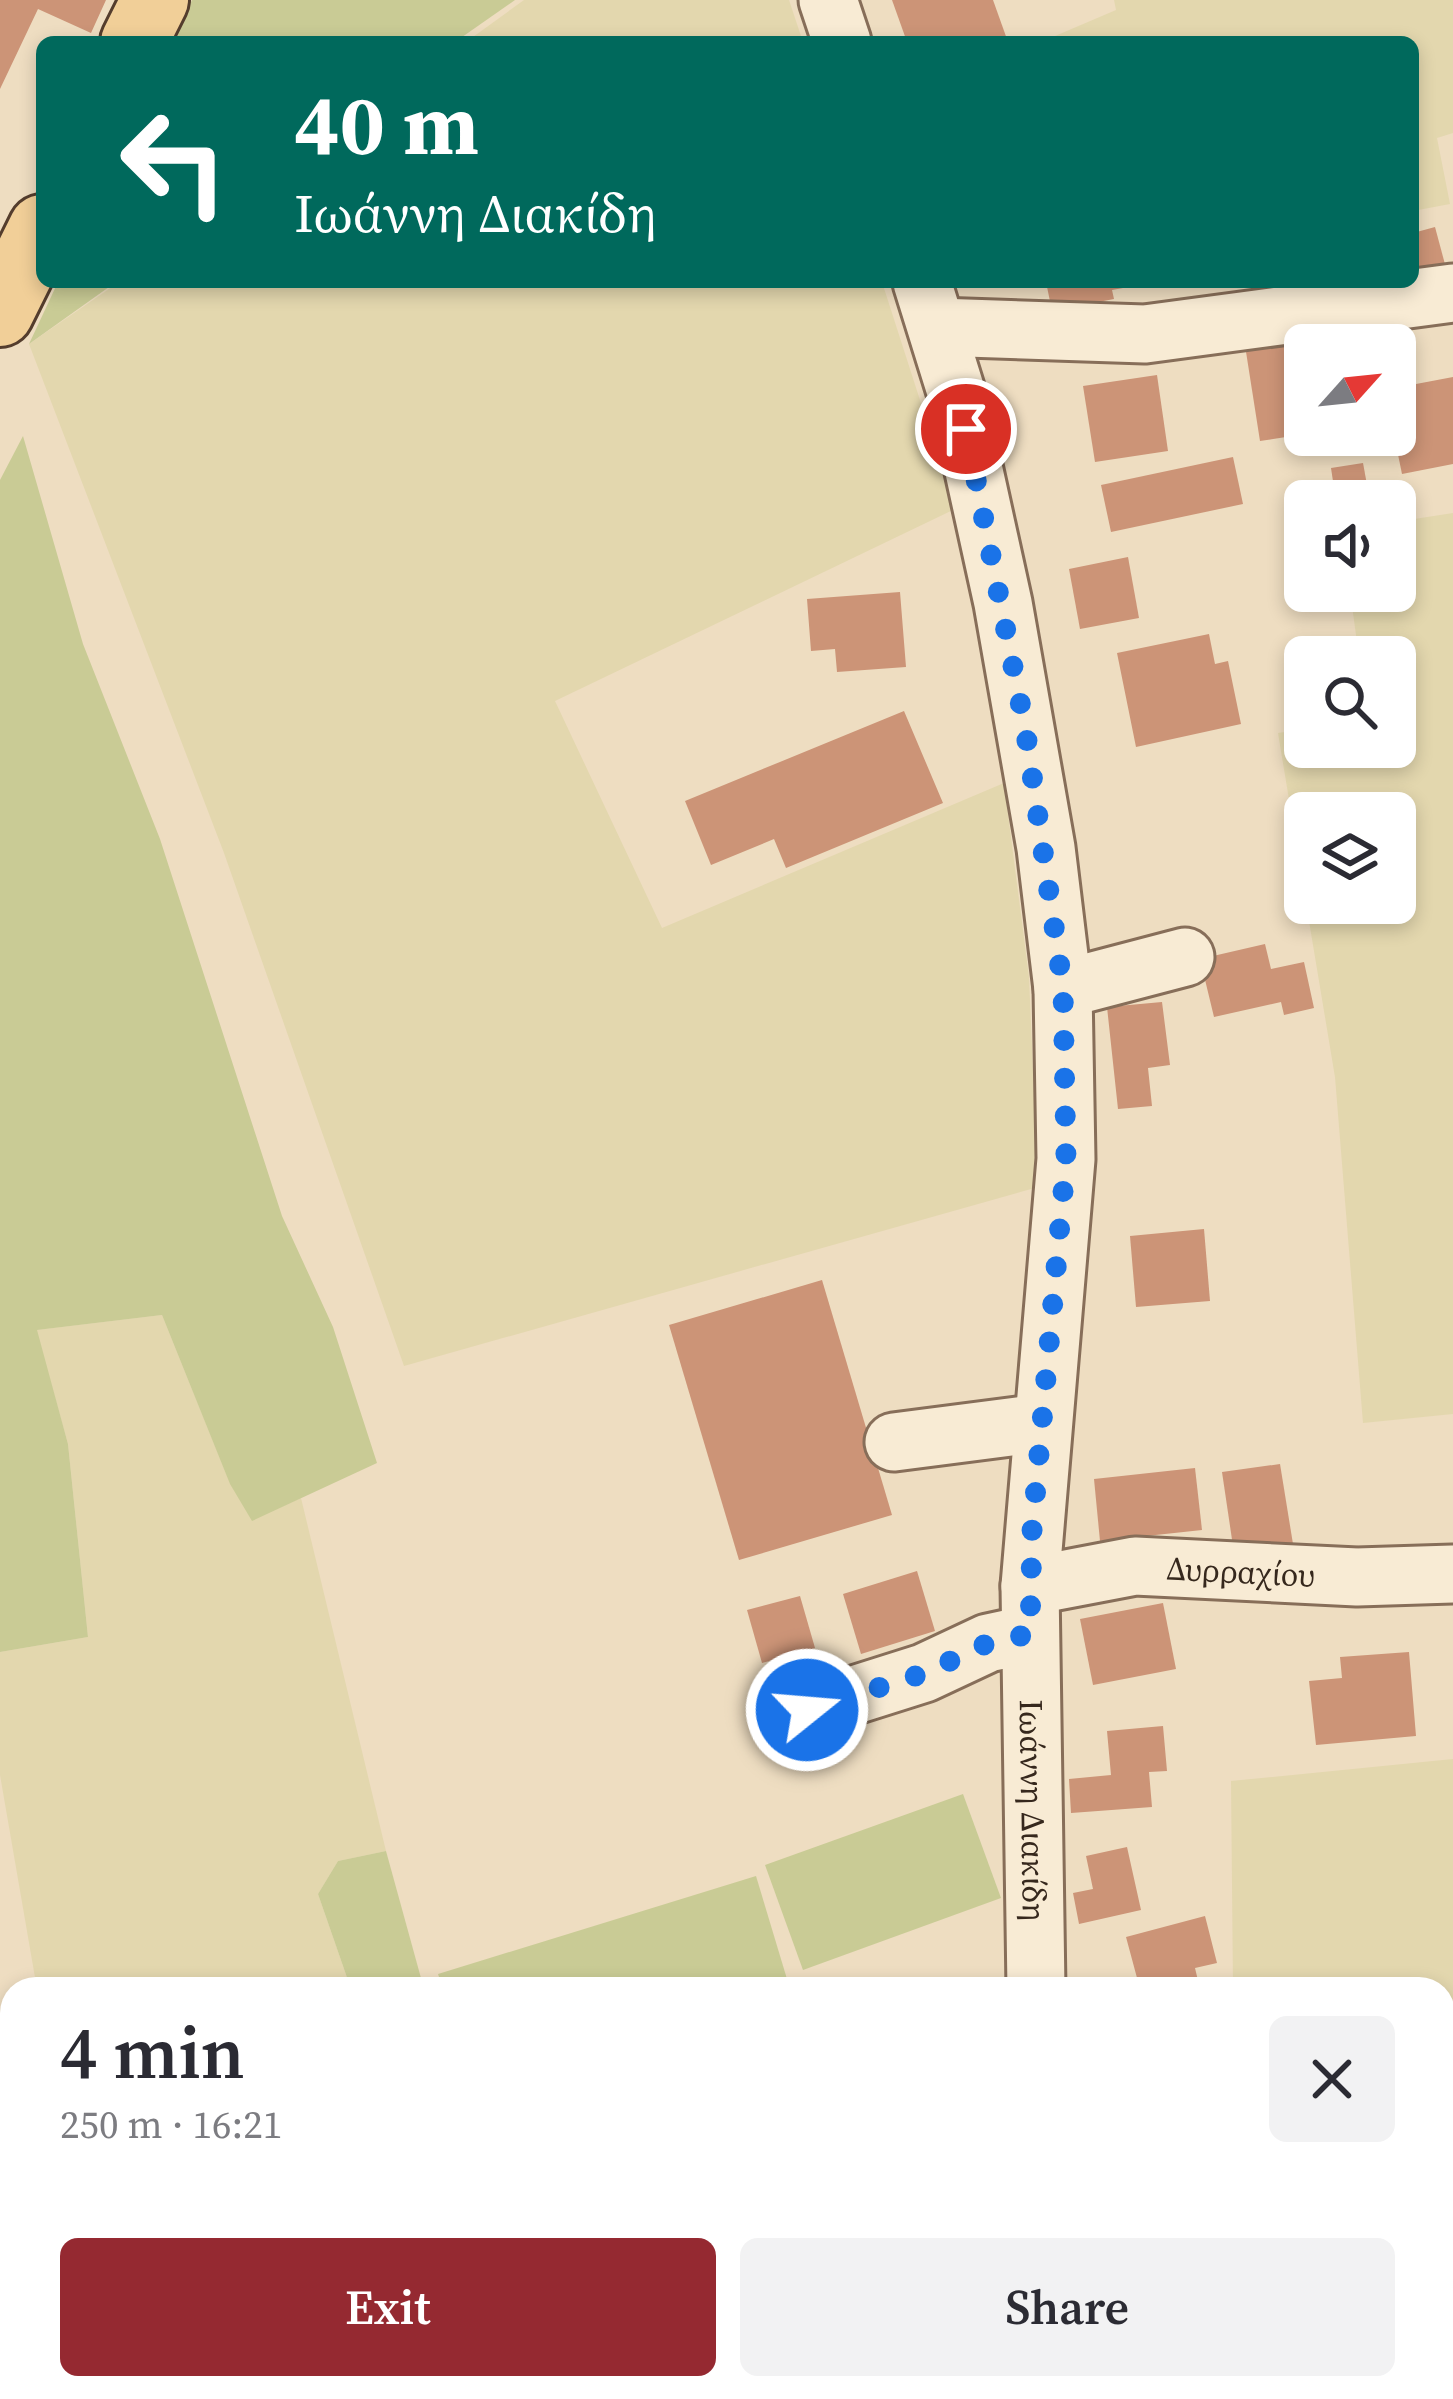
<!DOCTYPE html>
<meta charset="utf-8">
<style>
:root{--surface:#fff;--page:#f2f2f3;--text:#2b2b33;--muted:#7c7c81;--accent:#952931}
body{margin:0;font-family:"Source Serif 4",serif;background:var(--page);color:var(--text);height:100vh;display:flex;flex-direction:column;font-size:45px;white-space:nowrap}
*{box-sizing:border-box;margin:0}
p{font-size:39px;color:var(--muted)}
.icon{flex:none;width:66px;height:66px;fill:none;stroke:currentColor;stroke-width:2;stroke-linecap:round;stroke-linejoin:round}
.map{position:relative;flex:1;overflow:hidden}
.side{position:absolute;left:0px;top:1977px;width:1455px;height:423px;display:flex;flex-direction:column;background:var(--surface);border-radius:36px 36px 0 0;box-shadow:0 6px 18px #0003}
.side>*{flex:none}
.banner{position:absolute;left:36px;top:36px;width:1383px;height:252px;border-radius:18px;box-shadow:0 6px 18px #0003;background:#00695c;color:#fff;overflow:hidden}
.needle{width:78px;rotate:63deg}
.controls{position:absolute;left:1284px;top:324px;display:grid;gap:24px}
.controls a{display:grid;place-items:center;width:132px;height:132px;border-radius:18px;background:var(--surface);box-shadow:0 6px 18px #0003;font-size:60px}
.pin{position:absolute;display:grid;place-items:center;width:102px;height:102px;color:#fff;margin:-51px;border:6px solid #fff;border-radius:50%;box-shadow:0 3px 12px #0007}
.me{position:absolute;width:132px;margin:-66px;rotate:73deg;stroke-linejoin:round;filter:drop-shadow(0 0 9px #0008)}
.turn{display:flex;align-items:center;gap:42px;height:252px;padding:0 60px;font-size:54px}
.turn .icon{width:156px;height:156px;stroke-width:2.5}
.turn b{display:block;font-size:84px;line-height:102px}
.round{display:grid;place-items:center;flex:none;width:126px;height:126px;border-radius:18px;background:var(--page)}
.overview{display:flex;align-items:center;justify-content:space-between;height:204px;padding:0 60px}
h1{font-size:72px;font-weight:600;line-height:90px}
.action{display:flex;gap:24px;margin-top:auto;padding:24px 60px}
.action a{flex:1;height:138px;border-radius:18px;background:var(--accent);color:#fff;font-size:48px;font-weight:600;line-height:138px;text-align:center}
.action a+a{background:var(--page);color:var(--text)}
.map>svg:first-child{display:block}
.farmland{fill:#e3d7ae}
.green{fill:#c9cb95}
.building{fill:#cc9477}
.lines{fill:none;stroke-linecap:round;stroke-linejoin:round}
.minor-casing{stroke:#876e59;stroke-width:63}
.major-casing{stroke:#543d2d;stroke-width:72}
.minor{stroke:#f8ebd4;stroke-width:57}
.major{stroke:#f1cf98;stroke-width:66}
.route{stroke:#1a73e8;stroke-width:21;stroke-dasharray:0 37.8}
.labels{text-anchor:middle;stroke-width:10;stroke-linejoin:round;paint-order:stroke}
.street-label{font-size:33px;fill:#36281d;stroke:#f5e8d0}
</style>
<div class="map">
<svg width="1453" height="2399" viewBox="0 0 1453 2399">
<rect width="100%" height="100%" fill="#eeddc1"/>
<!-- farmland -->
<g class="farmland">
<polygon points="524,0 789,0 803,42 466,42"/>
<polygon points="1114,0 1453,0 1453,133 1437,138 1450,204 1413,211 1413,42 1041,42 1116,10"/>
<polygon points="119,282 882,282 955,509 555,701 662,928 1004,783 1029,977 1038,1187 404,1366 224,853 29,344"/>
<polygon points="1453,513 1453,1414 1363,1423 1335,1077 1306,903 1395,903 1395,813 1305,813 1305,896 1278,733 1305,729 1305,747 1395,747 1395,657 1359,657 1350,591 1395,591 1395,522"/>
<polygon points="162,1315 230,1483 252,1520 301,1498 386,1851 338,1861 318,1894 351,1989 37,1989 0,1775 0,1652 88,1637 68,1444 36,1330"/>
<polygon points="1453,1759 1453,2046 1443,2052 1443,1989 1233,1989 1231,1781"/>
</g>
<!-- green -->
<g class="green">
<polygon points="192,0 515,0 455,42 172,42"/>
<polygon points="58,282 116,282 29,344"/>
<polygon points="23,436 83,644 160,839 282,1216 333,1327 377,1463 252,1521 230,1484 162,1315 37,1330 68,1444 88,1637 0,1652 0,480"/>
<polygon points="963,1794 1001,1898 803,1970 765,1865"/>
<polygon points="386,1851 424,1989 351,1989 318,1894 338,1861"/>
<polygon points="756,1876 790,1989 443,1989 438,1974"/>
<polygon points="0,2106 12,2106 12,2320 0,2324"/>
</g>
<!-- building -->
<g class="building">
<polygon points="0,0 106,0 91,33 38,9 0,89"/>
<polygon points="892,0 993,0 1008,42 907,42"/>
<polygon points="1435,227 1446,268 1413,277 1413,233"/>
<polygon points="1046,282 1145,282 1145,284 1112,290 1114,299 1052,311"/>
<polygon points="1299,330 1305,434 1260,441 1244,339"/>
<polygon points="1157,375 1168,451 1095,462 1083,386"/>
<polygon points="1453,377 1453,464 1402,474 1394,435 1395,388"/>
<polygon points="1233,457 1243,504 1111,532 1101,485"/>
<polygon points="1363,463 1370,501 1336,501 1331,468"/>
<polygon points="1128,557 1139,618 1080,629 1069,569"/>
<polygon points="900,592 906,667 837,672 835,649 811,651 807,599"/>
<polygon points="1209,634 1215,664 1228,661 1241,724 1136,747 1117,653"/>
<polygon points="904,711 943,803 786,868 774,839 711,865 685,801"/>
<polygon points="1265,944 1271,969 1304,962 1314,1008 1284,1015 1281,1002 1214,1017 1200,959"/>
<polygon points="1162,1002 1170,1065 1148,1068 1152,1106 1118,1109 1107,1007"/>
<polygon points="1204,1229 1210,1301 1136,1307 1130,1236"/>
<polygon points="822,1280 892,1515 739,1560 669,1325"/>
<polygon points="1280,1464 1293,1544 1234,1553 1222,1472"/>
<polygon points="1195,1468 1202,1530 1100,1541 1094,1479"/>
<polygon points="917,1571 935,1631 861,1654 843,1594"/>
<polygon points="800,1596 815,1648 762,1663 747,1610"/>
<polygon points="1163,1603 1176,1669 1093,1685 1080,1619"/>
<polygon points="1409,1652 1416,1736 1316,1745 1309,1681 1342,1678 1340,1657"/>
<polygon points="1163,1726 1167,1771 1149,1772 1152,1807 1071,1813 1069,1779 1111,1775 1107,1731"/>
<polygon points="1127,1847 1141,1910 1079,1924 1073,1893 1093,1889 1086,1856"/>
<polygon points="1205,1916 1217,1963 1195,1968 1200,1989 1140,1989 1126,1937"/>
<polygon points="1453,2340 1453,2399 1422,2399 1418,2388 1443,2388 1443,2344"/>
<polygon points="654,2388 690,2388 693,2399 656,2399"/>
<polygon points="1290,2388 1375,2388 1378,2399 1293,2399"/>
</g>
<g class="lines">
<!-- minor casing -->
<g class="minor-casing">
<g id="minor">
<polyline points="828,0 842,42"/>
<path id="s1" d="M 922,282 L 958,398 L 1003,603 L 1046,848 L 1063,989 L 1066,1159 L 1030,1586 L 1036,1989"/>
<polyline points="937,327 1145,334 1453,293"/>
<polyline points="1063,989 1185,957"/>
<polyline points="894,1442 1042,1423"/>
<path id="s2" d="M 1030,1586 L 1135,1566 L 1357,1577 L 1453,1574"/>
<polyline points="807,1710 924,1673 988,1643 1030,1634"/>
<polyline points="1443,2294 1453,2292"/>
<polyline points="1055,2388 1058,2399"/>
<polyline points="846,2399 882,2388"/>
</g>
</g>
<!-- major casing -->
<g class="major-casing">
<g id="major">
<polyline points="134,42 155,0"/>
<polyline points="0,313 42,228"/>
</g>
</g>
<!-- minor -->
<use href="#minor" class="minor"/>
<!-- major -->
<use href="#major" class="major"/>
</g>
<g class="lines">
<!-- route -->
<polyline class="route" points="807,1710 925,1673 988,1643 1030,1634 1032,1531 1066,1159 1063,988 1025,727 966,429"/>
</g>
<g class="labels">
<!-- street labels -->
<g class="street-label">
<text dy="12" stroke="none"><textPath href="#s2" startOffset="213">Δυρραχίου</textPath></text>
<text dy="12" stroke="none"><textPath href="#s1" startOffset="1545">Ιωάννη Διακίδη</textPath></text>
</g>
</g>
</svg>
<div class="controls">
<a><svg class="needle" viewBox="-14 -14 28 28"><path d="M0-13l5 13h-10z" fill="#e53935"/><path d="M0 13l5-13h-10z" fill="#7c7c81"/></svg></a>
<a><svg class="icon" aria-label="sound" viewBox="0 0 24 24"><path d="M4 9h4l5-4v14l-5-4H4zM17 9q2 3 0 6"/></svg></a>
<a><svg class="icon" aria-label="search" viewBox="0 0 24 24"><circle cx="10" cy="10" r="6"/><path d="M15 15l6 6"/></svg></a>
<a><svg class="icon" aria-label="layers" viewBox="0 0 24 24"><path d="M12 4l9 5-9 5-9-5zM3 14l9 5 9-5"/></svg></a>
</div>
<div class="pin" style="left:966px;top:429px;background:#d93025"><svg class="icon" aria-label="arrive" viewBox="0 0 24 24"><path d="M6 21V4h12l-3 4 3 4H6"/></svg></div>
<svg class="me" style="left:807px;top:1710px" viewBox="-20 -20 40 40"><circle r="17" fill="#1a73e8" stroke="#fff" stroke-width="3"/><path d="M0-11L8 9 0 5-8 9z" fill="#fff"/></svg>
<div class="banner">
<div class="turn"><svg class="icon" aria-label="left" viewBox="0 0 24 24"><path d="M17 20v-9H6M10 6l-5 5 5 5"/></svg><div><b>40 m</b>Ιωάννη Διακίδη</div></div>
</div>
<section class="side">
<div class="overview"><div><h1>4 min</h1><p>250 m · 16:21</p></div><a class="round"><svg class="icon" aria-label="close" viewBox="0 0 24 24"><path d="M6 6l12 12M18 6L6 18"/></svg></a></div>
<div class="action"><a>Exit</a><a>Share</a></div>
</section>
</div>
